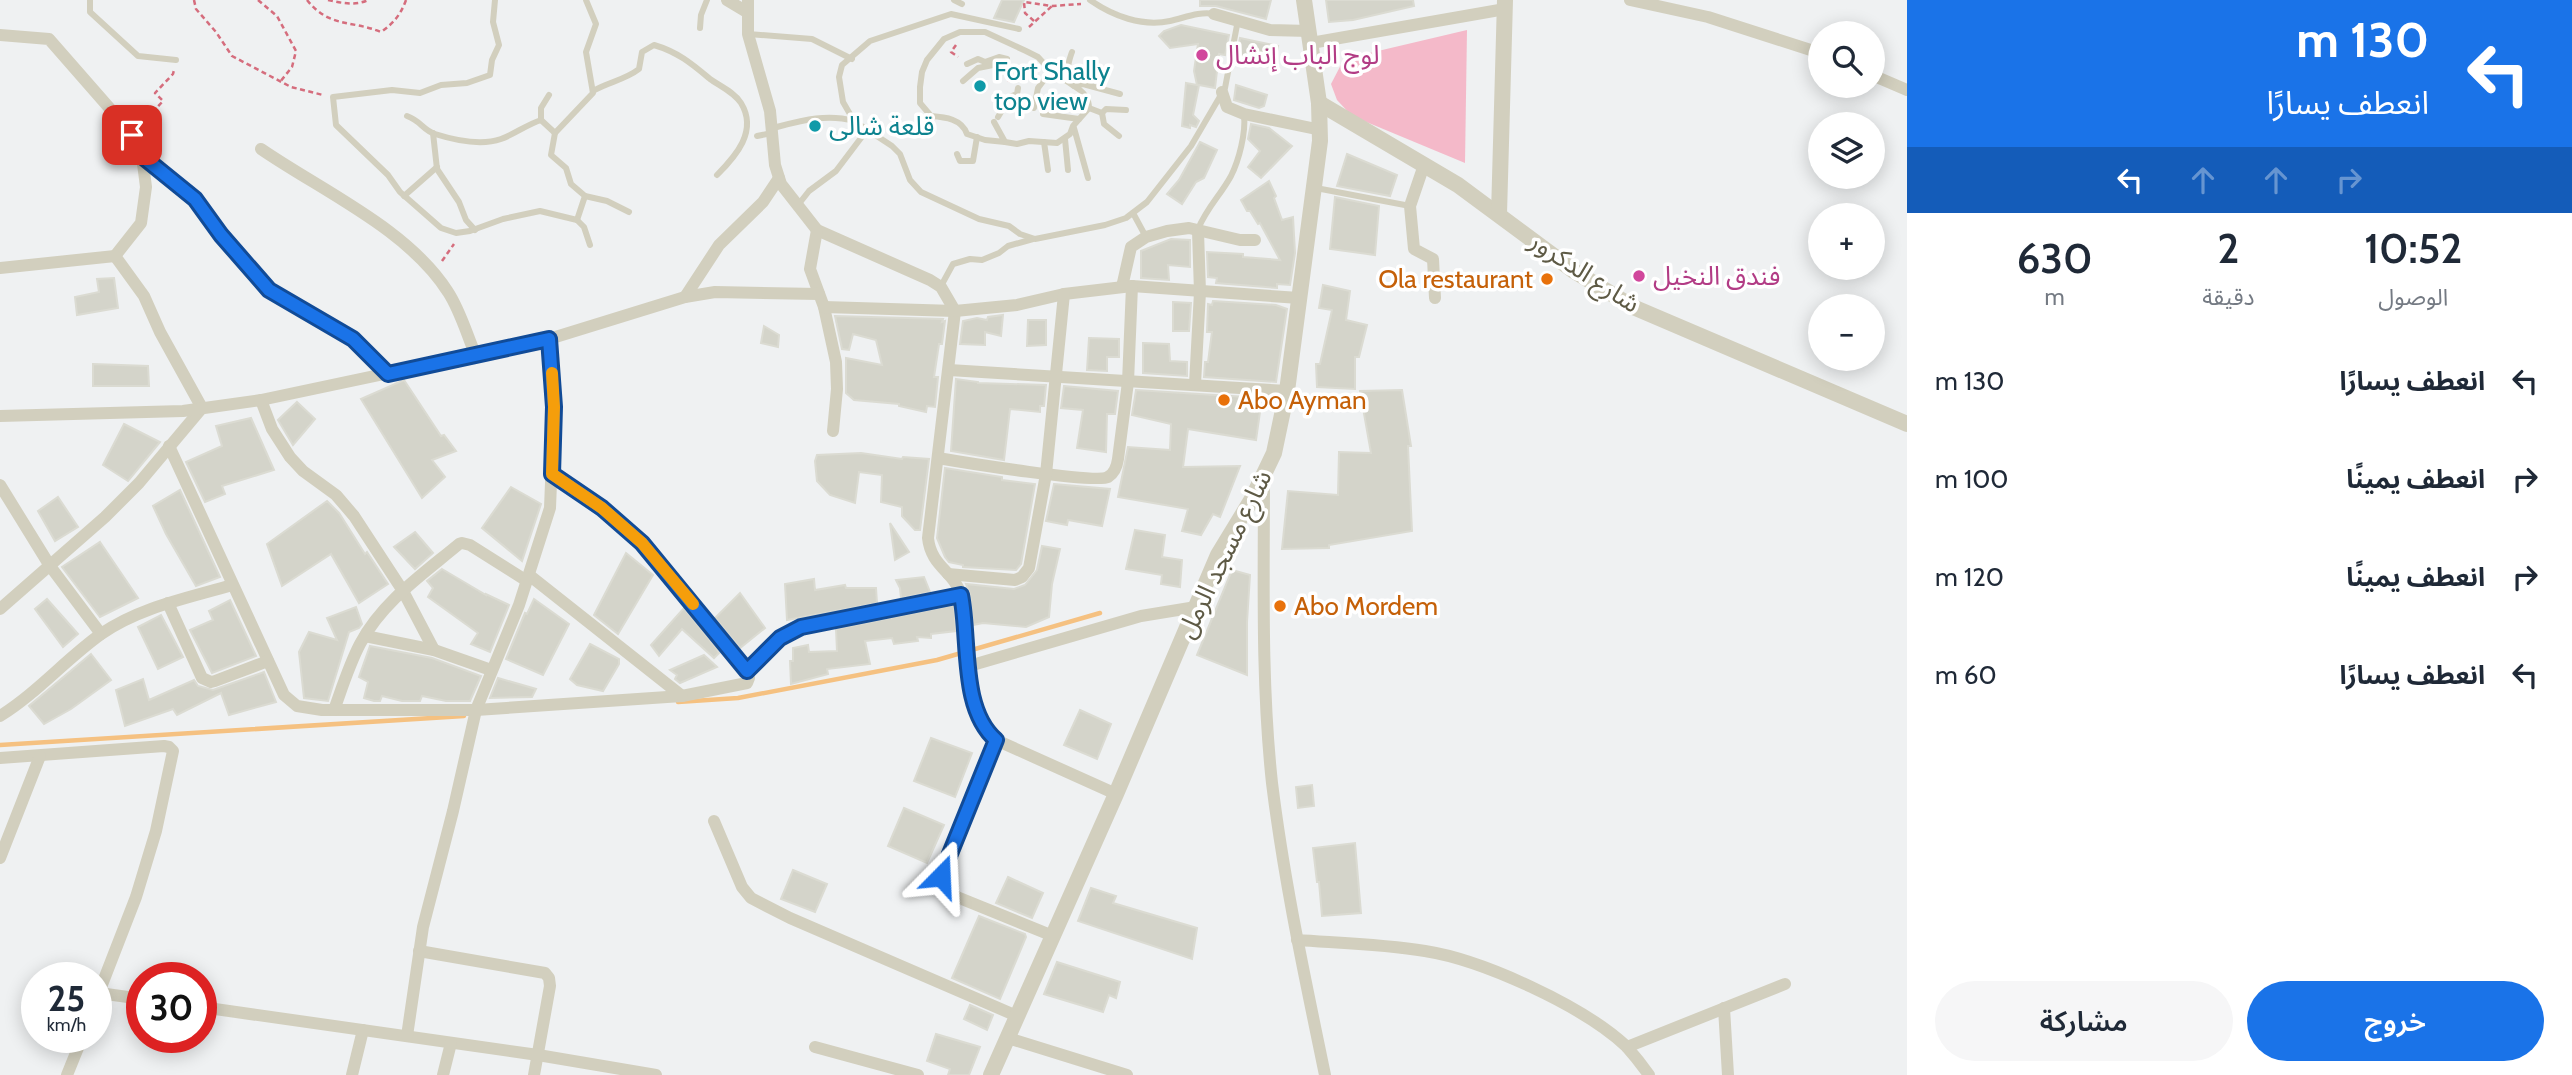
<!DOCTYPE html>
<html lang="ar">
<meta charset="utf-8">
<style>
:root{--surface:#fff;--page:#f6f6f7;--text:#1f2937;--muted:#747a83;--accent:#1a73e8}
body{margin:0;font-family:Cabin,"Noto Sans Arabic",sans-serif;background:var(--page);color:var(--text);direction:rtl;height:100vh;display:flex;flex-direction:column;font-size:26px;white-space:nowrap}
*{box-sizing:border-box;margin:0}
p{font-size:23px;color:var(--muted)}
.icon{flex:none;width:38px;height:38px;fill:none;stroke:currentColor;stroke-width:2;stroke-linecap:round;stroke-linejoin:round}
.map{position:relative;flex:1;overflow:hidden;direction:ltr}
.details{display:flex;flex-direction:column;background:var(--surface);width:665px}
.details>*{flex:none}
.banner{background:#1a73e8;color:#fff;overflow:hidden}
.buttons{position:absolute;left:1808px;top:21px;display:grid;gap:14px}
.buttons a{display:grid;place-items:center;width:77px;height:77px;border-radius:50%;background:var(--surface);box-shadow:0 4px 18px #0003;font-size:35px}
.speed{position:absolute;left:21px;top:962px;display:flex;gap:14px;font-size:35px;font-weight:700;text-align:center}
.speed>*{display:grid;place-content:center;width:91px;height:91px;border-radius:50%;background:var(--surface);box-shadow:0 4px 18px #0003;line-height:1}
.speed small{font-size:18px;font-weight:400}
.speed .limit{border:10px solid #d22;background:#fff;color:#111}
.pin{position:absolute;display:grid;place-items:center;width:60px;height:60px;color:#fff;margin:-30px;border-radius:14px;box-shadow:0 4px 10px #0006}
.me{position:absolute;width:77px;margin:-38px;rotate:21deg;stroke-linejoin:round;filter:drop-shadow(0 0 5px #0008)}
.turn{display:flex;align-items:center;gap:24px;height:147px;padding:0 28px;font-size:32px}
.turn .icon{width:91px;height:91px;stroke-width:2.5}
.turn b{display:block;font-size:49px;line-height:60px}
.lanes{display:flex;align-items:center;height:66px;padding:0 28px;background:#0003;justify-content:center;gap:35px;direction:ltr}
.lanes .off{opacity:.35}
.eta{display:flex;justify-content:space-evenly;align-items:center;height:119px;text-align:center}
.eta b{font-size:42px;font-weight:600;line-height:49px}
.cta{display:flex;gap:14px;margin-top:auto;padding:14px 28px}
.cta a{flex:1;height:80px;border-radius:42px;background:var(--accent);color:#fff;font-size:28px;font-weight:600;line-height:80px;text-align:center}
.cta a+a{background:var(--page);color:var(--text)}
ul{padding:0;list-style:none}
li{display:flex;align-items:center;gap:21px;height:98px;padding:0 28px}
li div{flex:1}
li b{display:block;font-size:26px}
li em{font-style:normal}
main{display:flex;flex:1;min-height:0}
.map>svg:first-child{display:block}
.green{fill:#f4b9c9}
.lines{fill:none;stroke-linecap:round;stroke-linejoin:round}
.stream{stroke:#f5c181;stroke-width:4.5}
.building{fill:#d4d4ca;stroke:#dbdbd2;stroke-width:2}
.path{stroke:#d56d7d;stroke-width:2.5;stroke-dasharray:5 3.5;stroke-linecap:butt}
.service{stroke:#d2cfbe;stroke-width:6}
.minor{stroke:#d2cfbe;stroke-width:12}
.tertiary{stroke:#d2cfbe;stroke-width:16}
.route-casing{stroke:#114b97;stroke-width:18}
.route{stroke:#1a73e8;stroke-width:12}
.slow{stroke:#f59e0b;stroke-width:12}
.hotel-dot{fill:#d1479c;stroke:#fff;stroke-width:2.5}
.culture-dot{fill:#0f9aa8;stroke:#fff;stroke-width:2.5}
.food-dot{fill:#e8710a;stroke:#fff;stroke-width:2.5}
.labels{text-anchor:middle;stroke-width:7;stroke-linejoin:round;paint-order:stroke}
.hotel-label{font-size:26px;fill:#b23c85;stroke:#fff;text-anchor:start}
.culture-label{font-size:26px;fill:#0d838f;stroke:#fff;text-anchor:start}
.street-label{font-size:26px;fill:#5e5a45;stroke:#fff}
.food-label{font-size:26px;fill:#c56008;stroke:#fff;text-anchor:start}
</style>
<main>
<section class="details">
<div class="banner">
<div class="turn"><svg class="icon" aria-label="left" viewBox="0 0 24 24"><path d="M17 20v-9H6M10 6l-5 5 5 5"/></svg><div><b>130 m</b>انعطف يسارًا</div></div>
<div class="lanes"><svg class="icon" aria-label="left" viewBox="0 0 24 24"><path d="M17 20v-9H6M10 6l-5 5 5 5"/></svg><svg class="icon off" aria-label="ahead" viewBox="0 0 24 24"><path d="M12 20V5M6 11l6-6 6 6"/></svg><svg class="icon off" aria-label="ahead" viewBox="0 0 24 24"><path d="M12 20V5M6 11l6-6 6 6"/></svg><svg class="icon off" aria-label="right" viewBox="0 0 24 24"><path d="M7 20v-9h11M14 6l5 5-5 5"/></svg></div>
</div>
<div class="eta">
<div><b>10:52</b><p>الوصول</p></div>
<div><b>2</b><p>دقيقة</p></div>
<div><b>630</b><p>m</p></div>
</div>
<ul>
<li><svg class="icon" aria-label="left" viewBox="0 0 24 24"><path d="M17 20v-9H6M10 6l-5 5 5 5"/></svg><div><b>انعطف يسارًا</b></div><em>130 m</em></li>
<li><svg class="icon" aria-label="right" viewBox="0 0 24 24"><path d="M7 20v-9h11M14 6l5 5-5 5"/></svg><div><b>انعطف يمينًا</b></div><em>100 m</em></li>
<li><svg class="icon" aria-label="right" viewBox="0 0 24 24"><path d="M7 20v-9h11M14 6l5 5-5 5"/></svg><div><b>انعطف يمينًا</b></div><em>120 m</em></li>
<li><svg class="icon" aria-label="left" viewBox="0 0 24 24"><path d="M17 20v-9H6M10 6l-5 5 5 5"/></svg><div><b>انعطف يسارًا</b></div><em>60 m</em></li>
</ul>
<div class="cta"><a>خروج</a><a>مشاركة</a></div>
</section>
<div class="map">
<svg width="1907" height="1075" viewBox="0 0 1907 1075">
<rect width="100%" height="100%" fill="#eff1f2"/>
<!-- green -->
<polygon class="green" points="1467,30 1465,163 1352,116 1337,100 1331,84 1344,59"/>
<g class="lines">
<!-- stream -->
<g class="stream">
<polyline points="678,702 738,698 937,660 1100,613"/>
<polyline points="0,745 464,716"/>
</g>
</g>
<!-- building -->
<g class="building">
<polygon points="1002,0 1024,0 1014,22 994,18"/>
<polygon points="1200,0 1271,0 1266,19 1216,6 1200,6"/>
<polygon points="1326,0 1413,0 1414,6 1353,20 1329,22"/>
<polygon points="1181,25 1229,35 1225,55 1219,54 1215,88 1199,85 1193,115 1199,121 1196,127 1190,125 1190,128 1182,126 1186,83 1197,85 1194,71 1198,44 1170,48 1159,36 1164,31"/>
<polygon points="1240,38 1278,46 1274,68 1236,58"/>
<polygon points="1236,85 1267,95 1264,106 1259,108 1234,100"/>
<polygon points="1251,124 1269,128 1292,146 1261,178 1248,167 1260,151 1248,139"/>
<polygon points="1200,142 1217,150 1204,178 1196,182 1182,204 1167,194 1179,180"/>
<polygon points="1347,154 1397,175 1390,196 1337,186"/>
<polygon points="1269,181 1276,196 1274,198 1282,220 1293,217 1295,253 1290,285 1277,284 1277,288 1216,283 1217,278 1208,277 1207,252 1243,254 1243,257 1280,260 1260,223 1258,224 1250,211 1247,211 1241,200"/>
<polygon points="1335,197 1379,206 1375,255 1330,249"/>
<polygon points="1171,239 1190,240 1190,267 1168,265 1169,280 1141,278 1141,251"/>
<polygon points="114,278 118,308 77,315 75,297 99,292 97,279"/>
<polygon points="1323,285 1350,291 1346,320 1367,325 1359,357 1355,357 1355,389 1317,387 1316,364 1320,364 1332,310 1319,308"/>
<polygon points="1213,301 1276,305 1287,309 1276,382 1204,377 1205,362 1208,362 1212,332 1207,332 1208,304 1212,305"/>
<polygon points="1173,302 1191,303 1189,331 1173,331"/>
<polygon points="1003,315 1001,336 985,332 985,345 960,344 963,321 977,318 987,320 988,317"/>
<polygon points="835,316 943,319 942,322 945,321 942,344 939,344 934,377 938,377 935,407 927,406 926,412 899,406 899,404 854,400 846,393 846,358 882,365 876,340 853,334 849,350 842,349"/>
<polygon points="1028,320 1046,320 1046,345 1027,346"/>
<polygon points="764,326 779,335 778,347 761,343"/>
<polygon points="1089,338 1119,339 1119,357 1107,357 1107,371 1087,370"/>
<polygon points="1143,343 1169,344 1170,361 1187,362 1187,376 1143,373"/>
<polygon points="93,364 148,366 149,386 93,386"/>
<polygon points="956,379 978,382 978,383 1046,385 1044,406 1040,406 1040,412 1010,409 1004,460 951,451"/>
<polygon points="404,380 441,436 444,435 456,451 432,460 445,477 422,498 361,399"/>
<polygon points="1064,386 1118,391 1115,414 1107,414 1106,452 1077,448 1083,410 1061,408"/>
<polygon points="1136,390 1262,398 1256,440 1188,429 1183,467 1240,466 1220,517 1213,514 1201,535 1182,531 1188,509 1118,497 1128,447 1170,450 1171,424 1132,415"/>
<polygon points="1402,390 1411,446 1408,446 1412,531 1329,545 1329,548 1282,549 1288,491 1338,495 1339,452 1371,453 1360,391"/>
<polygon points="297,402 315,419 293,445 278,420"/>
<polygon points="251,418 274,470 222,486 225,494 205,502 186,462 222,446 216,426"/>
<polygon points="124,424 160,442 128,481 103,465"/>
<polygon points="861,453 902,459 903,457 929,459 920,530 915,530 902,516 902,507 881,502 882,475 859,472 855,503 830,495 817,481 815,461 817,455"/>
<polygon points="945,468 1002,477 1002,480 1035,484 1021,564 1016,570 963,567 963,565 949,562 945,557 937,538"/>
<polygon points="1054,484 1110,489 1102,526 1068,520 1067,525 1046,521"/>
<polygon points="511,487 541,504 522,561 482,528"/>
<polygon points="180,490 220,577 196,586 166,534 153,506"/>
<polygon points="58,497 78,527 55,541 38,511"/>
<polygon points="327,501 339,513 365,554 367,552 388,584 359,603 331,554 282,586 267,544"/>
<polygon points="890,523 909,552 895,560"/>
<polygon points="1135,530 1165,535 1162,557 1182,560 1180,587 1161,584 1162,575 1126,569"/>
<polygon points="415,532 433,553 415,569 394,547"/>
<polygon points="100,542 138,598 100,617 62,567"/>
<polygon points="1042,546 1060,549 1052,584 1049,617 1026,627 983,623 973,625 970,594 966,584 1014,589 1025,585 1037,570"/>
<polygon points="626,553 653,575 618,634 594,615"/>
<polygon points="442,569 486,595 486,594 509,605 490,652 471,644 478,633 428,597 433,588 427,581"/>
<polygon points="1232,570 1250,575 1247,622 1247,675 1197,655"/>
<polygon points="924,577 930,592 901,598 900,588 896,580"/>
<polygon points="814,579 815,590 845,585 846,588 876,588 877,603 787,620 785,584"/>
<polygon points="740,593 765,628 740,648 715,618"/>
<polygon points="47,599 78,634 63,647 35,609"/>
<polygon points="534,599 569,624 543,675 506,659 525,613 527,614"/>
<polygon points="230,600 256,656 212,673 190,630 213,620 209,611"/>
<polygon points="954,605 956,631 931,634 931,638 917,637 918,641 894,644 892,638 865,641 870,664 827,669 828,674 791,684 790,661 793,661 793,648 808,645 809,652 837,651 836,629"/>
<polygon points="356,607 362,624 359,628 349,632 328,701 304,698 299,652 309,632 337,640 327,618"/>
<polygon points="684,608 717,649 719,653 714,658 682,629 659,656 651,645"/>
<polygon points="161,615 183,657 158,669 138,627"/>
<polygon points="590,644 619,659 619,664 603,691 577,685 570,679"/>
<polygon points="370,646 432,658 481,676 470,701 446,701 422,696 420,701 402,701 382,696 380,701 374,701 364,698 368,682 359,677"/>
<polygon points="91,654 111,680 71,709 44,724 29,706"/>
<polygon points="704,655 717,667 680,683 675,679 677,675 670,670"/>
<polygon points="264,672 276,702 229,715 221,693 177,715 173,709 125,726 116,690 143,679 149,700 194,680 198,686 213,690"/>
<polygon points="498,678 536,689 532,697 490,698"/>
<polygon points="1080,710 1111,724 1097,759 1064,745"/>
<polygon points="931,738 972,753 955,797 914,781"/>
<polygon points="1312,785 1314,806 1298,808 1296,787"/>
<polygon points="904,808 944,825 927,863 888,846"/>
<polygon points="1355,843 1361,913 1322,916 1319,882 1317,882 1313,848"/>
<polygon points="793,870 827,884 815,912 781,899"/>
<polygon points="1008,877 1043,893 1032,918 996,903"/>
<polygon points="1091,888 1116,896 1113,903 1197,928 1192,959 1078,921"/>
<polygon points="979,916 1025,934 1026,937 1000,999 952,978"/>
<polygon points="1057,962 1120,982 1116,998 1109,995 1103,1012 1044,994"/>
<polygon points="970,1005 993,1015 987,1030 964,1019"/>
<polygon points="936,1034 980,1047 969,1075 948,1075 950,1069 927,1061"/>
</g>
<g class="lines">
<!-- path -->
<g class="path">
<polyline points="194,0 196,9 216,32 232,56 291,87 323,95"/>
<polyline points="258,0 277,16 296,51 292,67 280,82"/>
<path d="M 307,0 C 329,28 352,20 381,32 C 394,23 401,14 406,0"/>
<path d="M 328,0 C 341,3 356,6 368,0"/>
<polyline points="1034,21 1025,13 1024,2 1052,6 1081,4"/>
<polyline points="1029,27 1052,6"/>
<polyline points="956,45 951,52 958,57"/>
<polyline points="1009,82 1011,69"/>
<polyline points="141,125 163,101 155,93 173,74 174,70"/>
<polyline points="442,261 454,244"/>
</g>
<!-- service -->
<g class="service">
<polyline points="90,0 90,12 138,56 176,60"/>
<polyline points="495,0 493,22 499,45 492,60 490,75 467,83 441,85 420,93 392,90 333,97 336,125 388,175 400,192 441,228 456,233 470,231 503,219 540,211 577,220 585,196 571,184 566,168 551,155 555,133 593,93 586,52 596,24 586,0"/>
<polyline points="954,0 962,4"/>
<path d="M 1090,0 C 1113,16 1142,27 1170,21 C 1184,18 1200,11 1214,14"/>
<polyline points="700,28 701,15 707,0"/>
<polyline points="1019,29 951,14 870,41 842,65 839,77 843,102 854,121 892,146 900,154 910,180 921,192 979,219 1009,226 1020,234 1035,239 1105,225 1126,218 1147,202 1191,146 1225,88 1238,20"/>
<polyline points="748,34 812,39 852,59"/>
<polyline points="967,64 978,59 985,62 999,57 1007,59"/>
<path d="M 1063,79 C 1068,71 1068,62 1072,52"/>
<polyline points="963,81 978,68 993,65"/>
<path d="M 593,91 C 608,82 625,80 639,69 L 642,52 L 654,45 C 678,52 692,64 710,79 C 720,86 734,92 741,103 C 758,131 736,156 717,175"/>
<polyline points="549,95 541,108 541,120 555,133"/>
<polyline points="1034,108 1038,88 1047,76 1049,69"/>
<polyline points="1089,108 1102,113 1106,109 1126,110"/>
<polyline points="1102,113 1104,124 1119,136"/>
<polyline points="1043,114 1079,119"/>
<path d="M 407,116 C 421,121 423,130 435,134 C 454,140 481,146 501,139 C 515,134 526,125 541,120"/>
<polyline points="998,117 1001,112 999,106 1004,99 1017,94 1018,88"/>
<path d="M 994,122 L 1005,142 L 985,140 L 967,134 C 962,119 945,117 931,116 L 920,103 L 920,87 L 922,72 L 927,60 L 944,39 L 960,32 L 985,32 L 1026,51 L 1038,57 L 1049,69 L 1074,86 L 1083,84 L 1120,94"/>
<path d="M 773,128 C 800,121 826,113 854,121"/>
<polyline points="1074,128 1088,178"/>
<polyline points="433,133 437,169 459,202 466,220 475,230"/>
<polyline points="757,136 772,133"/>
<polyline points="1065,139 1068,170"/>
<path d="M 1005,142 L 1017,144 L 1029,141 L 1057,143 L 1070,134 L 1073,126 L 1089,108 C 1089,98 1083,91 1074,86"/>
<polyline points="1044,142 1048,170"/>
<polyline points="957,154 960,161 973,161 977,137"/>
<polyline points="1316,188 1410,206"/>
<polyline points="404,196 437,167"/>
<polyline points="585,196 607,201 629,212"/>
<polyline points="798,205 809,191 836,171 867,130"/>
<polyline points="1133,213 1146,237"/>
<polyline points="577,220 584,227 590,245"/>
<path d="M 1198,229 C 1208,206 1220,196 1231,176 C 1239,160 1246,133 1244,115"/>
<polyline points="941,286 953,264 970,259 982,260 999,253 1008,246 1033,239"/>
</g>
<!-- minor -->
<g class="minor">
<polyline points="727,0 747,12"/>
<path d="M 748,0 L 748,34 L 770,111 L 775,165 L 781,184 L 817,230 L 930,280 L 941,287 L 955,311 L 928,538 C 931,567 954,571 961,595 C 970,640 960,709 996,740 L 1116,794"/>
<polyline points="1630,0 1708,17 1820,53"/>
<polyline points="1214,14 1270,30 1309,31"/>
<polyline points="0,35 49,39 133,135 142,156 146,187 141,223 115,256 144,296 160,332 202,408 139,483 105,517 0,609"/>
<polyline points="1311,43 1505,9"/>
<polyline points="1872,75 1907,90"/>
<polyline points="1222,92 1227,107 1244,114 1321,130"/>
<path d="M 261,149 C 322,191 408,229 448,292 C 460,310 467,335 476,356"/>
<polyline points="142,156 195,199 221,235 269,290 353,339 388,374"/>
<polyline points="1424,165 1410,206 1414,249 1433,259 1435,298"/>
<polyline points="817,230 810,269 824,307 836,362 837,389 833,431"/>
<polyline points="0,268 115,256"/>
<polyline points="1122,287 1131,247 1146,237 1167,231 1189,228 1240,240 1255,240"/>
<polyline points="685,297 719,245 763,202 779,178"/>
<polyline points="824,307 955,311 1017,305 1064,294 1132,286 1299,298"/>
<polyline points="949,370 1287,391"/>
<polyline points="1195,384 1200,292 1198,231"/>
<polyline points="261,400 272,429 290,457 303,471 336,495 354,516 403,591 434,650"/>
<polyline points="0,416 183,411 261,400 549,339 685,297 715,292 819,294"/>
<polyline points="169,446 284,695 297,706 322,710 476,710 682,696 747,683 749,678 747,671 642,543 602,508 552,474"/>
<path d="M 938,458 C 961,462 1096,484 1108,477 C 1115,473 1117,466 1118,459 L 1128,382 L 1132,286"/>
<path d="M 1264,475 C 1264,577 1261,681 1272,783 C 1284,881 1305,978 1325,1075"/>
<polyline points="0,485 50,566 101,634"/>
<polyline points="948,574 1015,580 1022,577 1029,568 1046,474 1064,294"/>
<polyline points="529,575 682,696"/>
<polyline points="168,603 202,678 211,682 215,681 268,661"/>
<polyline points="365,636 434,650 491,670"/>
<polyline points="969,666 1141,616 1196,607"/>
<polyline points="747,671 780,638 801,627 961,595"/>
<path d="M 334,710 C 342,688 349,665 360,644 C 382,602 423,574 459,544 L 462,543 L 470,545 L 527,581"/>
<path d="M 0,716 C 37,693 66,659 101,634 C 140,607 188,598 232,585"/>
<polyline points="996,740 943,871 942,884 957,897 1053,936"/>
<polyline points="0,758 164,746 169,747 173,751 156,831 136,897 96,1000"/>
<polyline points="714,821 742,887 751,898 790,918 1017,1016"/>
<polyline points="0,858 40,756"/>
<path d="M 1297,940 C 1340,943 1383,944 1425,951 C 1483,960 1583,1006 1626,1046 C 1634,1055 1642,1065 1649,1075"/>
<polyline points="419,951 545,973 549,978 550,986 534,1075"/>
<polyline points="99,993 142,999"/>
<polyline points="201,1007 538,1055 656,1075"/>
<polyline points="1724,1008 1728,1075"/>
<polyline points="407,1036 423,927 453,811 476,710 519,605 550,508 554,407 549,339"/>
<polyline points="1008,1038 1127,1075"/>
<polyline points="815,1047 918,1075"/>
<polyline points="1627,1047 1785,984"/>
<polyline points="67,1075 82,1038"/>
<polyline points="352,1075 363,1030"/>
<polyline points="443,1075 451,1043"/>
</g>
<!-- tertiary -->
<g class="tertiary">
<polyline points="1319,103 1458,185 1574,271 1633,307 1907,424"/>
<polyline points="1499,214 1505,0"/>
<polyline points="991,1075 1116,794 1218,555 1252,499 1274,453 1287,391 1320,141 1319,103 1304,0"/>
</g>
</g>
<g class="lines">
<!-- route casing -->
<g class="route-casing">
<path id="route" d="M 132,135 L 142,156 L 195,199 L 221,235 L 269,290 L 353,339 L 388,374 L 549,339 L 554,407 L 552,474 L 602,508 L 642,543 L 747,671 L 780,638 L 801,627 L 961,595 C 970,640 960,709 996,740 L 941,876"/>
</g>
<!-- route -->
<use href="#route" class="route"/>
<!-- slow -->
<polyline class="slow" points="552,373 554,407 552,474 602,508 642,543 693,604"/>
</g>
<!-- markers -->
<g class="hotel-dot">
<circle cx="1202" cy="55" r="7"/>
<circle cx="1639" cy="276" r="7"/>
</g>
<g class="culture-dot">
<circle cx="980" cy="86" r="7"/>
<circle cx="815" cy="126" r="7"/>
</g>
<g class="food-dot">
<circle cx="1547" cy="279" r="7"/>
<circle cx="1224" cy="400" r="7"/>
<circle cx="1280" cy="606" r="7"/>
</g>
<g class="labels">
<!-- hotel labels -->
<g class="hotel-label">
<text x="1216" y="64">لوج الباب إنشال</text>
<text x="1653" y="285">فندق النخيل</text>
</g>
<!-- culture labels -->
<g class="culture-label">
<text x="994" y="80">Fort Shally<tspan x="994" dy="30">top view</tspan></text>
<text x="829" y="135">قلعة شالى</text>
</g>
<!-- street labels -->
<g class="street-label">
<text transform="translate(1585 272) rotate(33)" y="9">شارع الدكرور</text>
<text transform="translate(1224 554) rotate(-64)" y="9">شارع مسجد الرمل</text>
</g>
<!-- food labels -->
<g class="food-label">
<text x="1533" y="288" text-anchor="end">Ola restaurant</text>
<text x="1238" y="409">Abo Ayman</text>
<text x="1294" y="615">Abo Mordem</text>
</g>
</g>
</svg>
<div class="buttons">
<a><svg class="icon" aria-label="search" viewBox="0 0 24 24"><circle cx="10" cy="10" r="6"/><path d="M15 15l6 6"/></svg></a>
<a><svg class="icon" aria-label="layers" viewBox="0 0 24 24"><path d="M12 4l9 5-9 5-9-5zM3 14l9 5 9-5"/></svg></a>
<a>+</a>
<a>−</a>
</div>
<div class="speed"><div>25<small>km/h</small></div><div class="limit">30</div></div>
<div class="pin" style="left:132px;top:135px;background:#d93025"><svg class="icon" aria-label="arrive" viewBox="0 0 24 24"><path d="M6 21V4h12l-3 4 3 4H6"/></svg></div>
<svg class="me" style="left:941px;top:876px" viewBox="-20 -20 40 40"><path d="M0-17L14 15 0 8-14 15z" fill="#1a73e8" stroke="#fff" stroke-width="4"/></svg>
</div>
</main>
